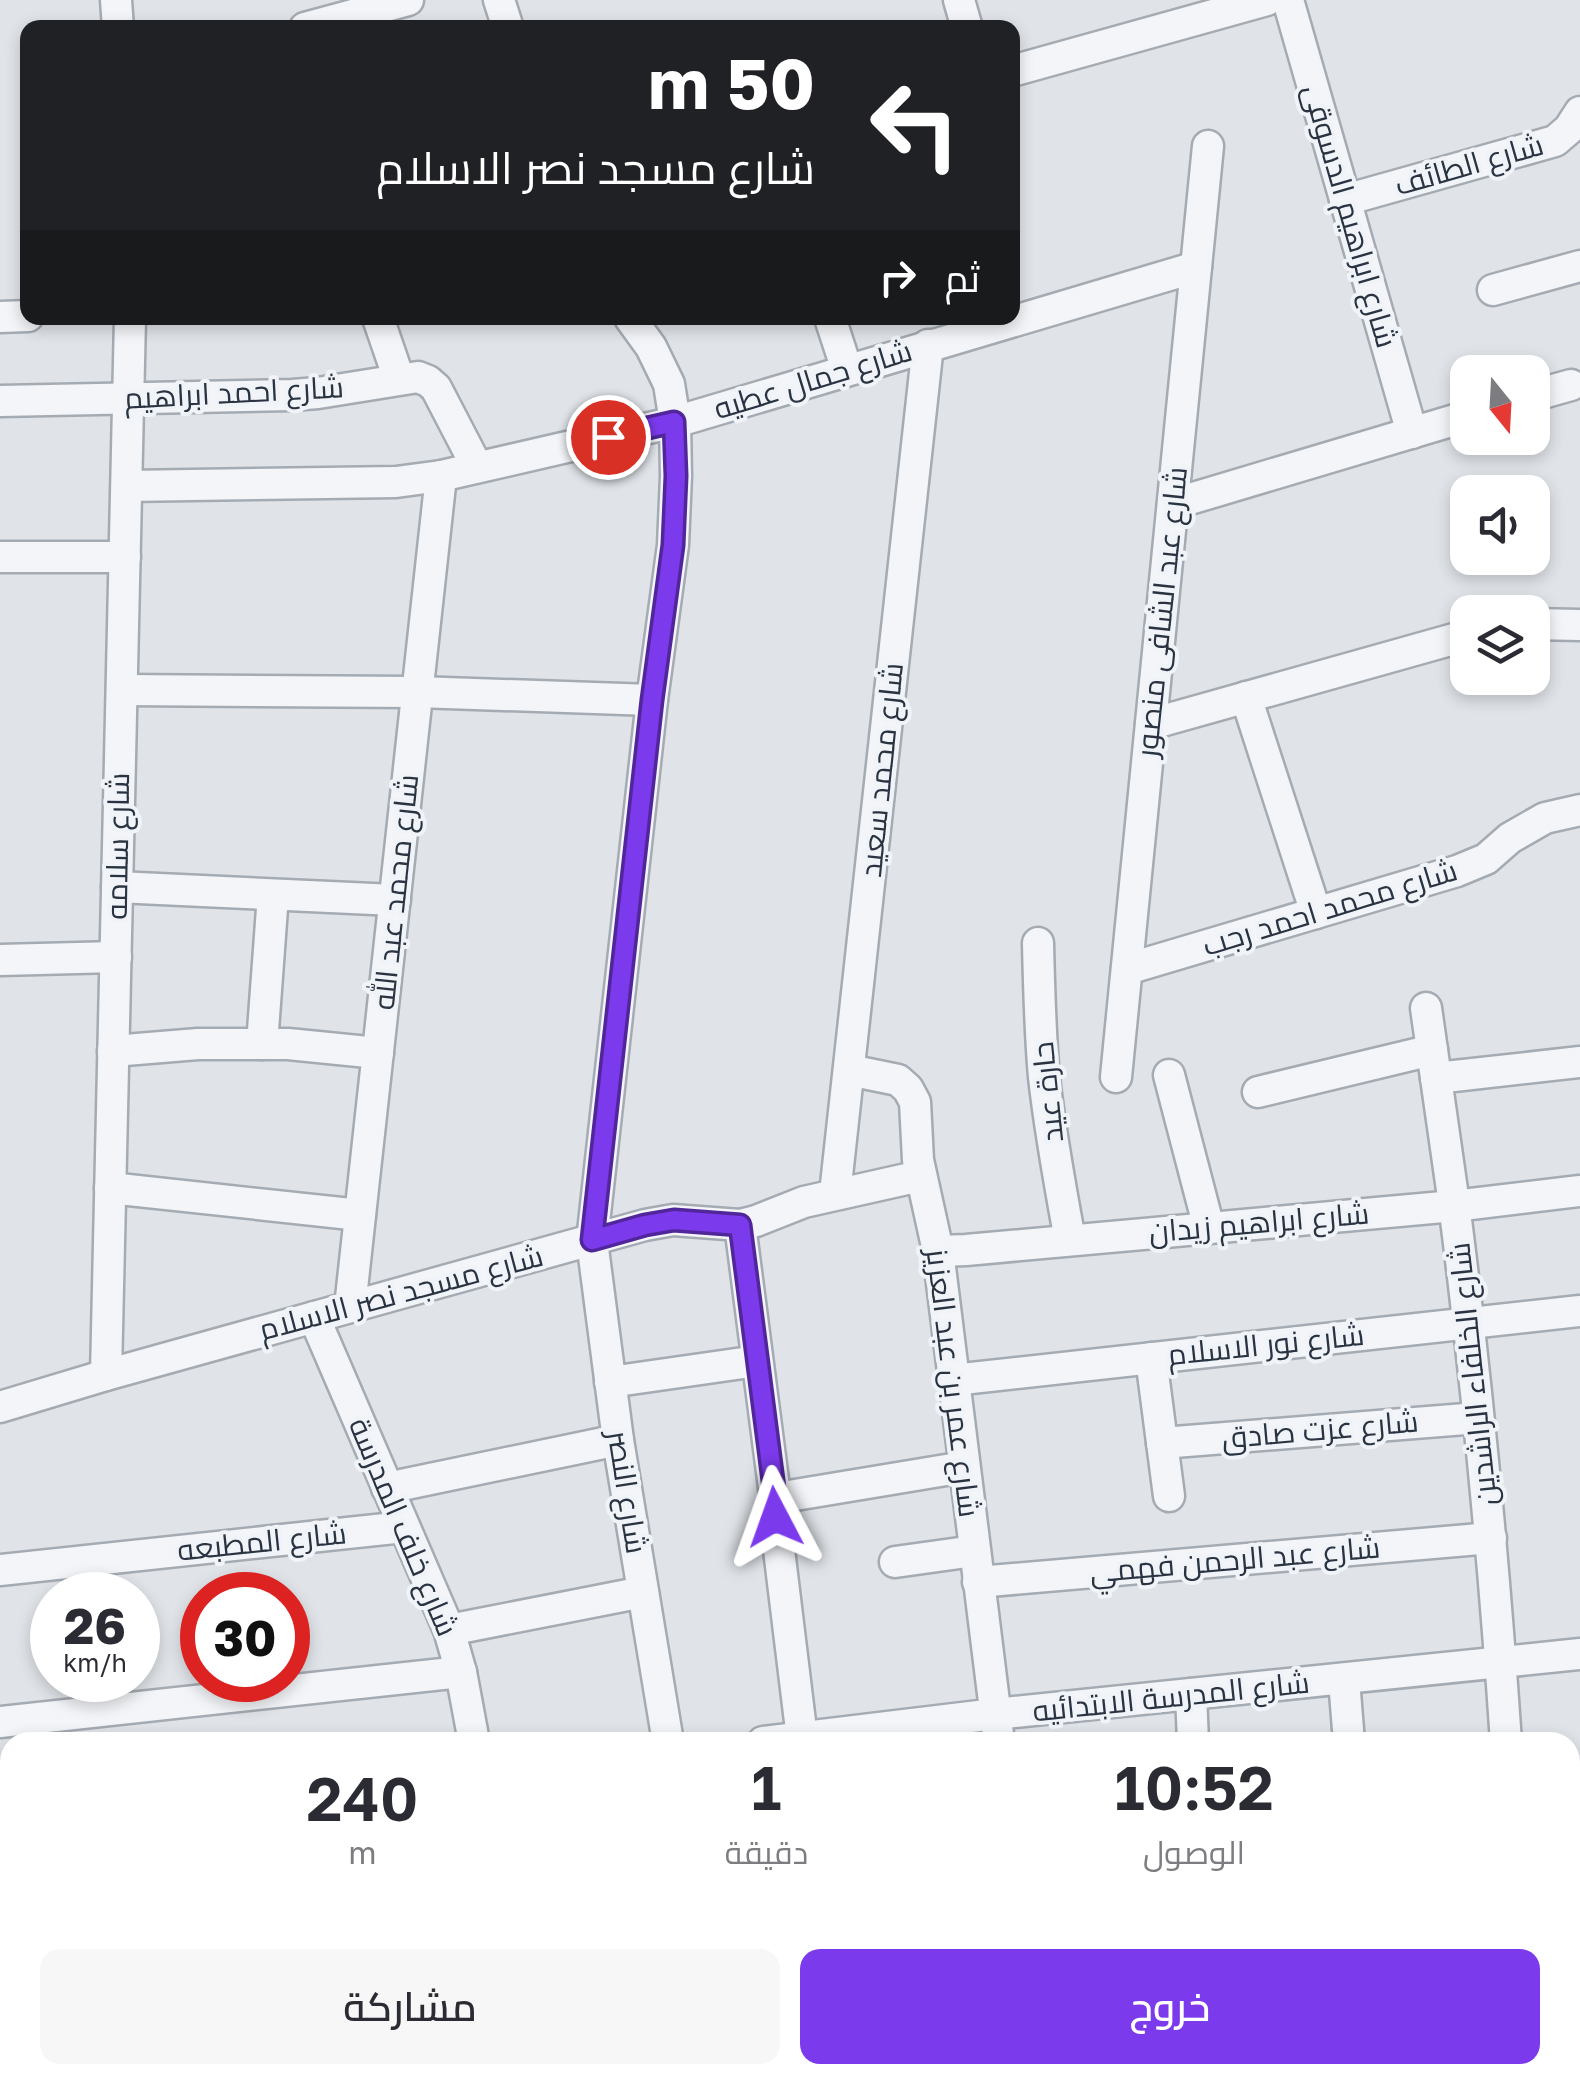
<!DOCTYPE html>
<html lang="ar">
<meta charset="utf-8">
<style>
:root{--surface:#fff;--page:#f7f7f7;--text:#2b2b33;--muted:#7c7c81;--accent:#7c3aed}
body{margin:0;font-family:"Golos Text",Cairo,sans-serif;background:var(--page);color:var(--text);direction:rtl;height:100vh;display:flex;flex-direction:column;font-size:38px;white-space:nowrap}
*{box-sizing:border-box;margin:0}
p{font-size:32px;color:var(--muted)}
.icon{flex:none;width:55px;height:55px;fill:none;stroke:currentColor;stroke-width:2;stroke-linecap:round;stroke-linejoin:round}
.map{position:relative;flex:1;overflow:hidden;direction:ltr}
.side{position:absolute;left:0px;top:1732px;width:1580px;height:352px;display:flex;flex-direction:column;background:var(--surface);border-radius:30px 30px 0 0;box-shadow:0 5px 15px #0003;direction:rtl}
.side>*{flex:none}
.hud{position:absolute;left:20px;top:20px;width:1000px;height:305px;border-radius:20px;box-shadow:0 5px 15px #0003;direction:rtl;background:#202124;color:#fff;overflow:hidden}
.needle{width:65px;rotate:162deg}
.buttons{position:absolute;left:1450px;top:355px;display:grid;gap:20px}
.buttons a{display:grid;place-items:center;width:100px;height:100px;border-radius:20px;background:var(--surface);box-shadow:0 5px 15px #0003;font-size:50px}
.speed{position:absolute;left:30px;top:1572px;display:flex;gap:20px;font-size:50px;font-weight:700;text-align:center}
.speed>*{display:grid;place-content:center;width:130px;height:130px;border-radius:50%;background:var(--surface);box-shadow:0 5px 15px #0003;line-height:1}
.speed small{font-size:25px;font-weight:400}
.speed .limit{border:15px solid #d22;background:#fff;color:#111}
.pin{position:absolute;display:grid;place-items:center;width:85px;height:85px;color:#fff;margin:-42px;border:5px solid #fff;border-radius:50%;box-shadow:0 2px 10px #0007}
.me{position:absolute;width:110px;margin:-55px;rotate:356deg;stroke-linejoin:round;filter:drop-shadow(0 0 8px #0008)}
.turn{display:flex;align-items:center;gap:35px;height:210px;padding:0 40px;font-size:45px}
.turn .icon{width:130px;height:130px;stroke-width:2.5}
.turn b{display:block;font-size:70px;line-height:85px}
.then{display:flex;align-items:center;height:95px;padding:0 40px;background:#0003;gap:20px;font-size:38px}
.eta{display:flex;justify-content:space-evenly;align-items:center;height:170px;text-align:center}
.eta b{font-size:60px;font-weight:600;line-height:70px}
.cta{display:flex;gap:20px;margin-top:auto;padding:20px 40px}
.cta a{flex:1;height:115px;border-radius:20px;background:var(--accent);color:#fff;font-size:40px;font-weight:600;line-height:115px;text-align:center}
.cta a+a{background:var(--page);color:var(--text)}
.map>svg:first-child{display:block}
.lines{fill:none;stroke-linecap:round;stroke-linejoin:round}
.street-casing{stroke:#a5abb3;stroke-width:35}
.street{stroke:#f3f5f8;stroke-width:30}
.route-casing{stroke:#51269a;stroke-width:25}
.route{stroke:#7c3aed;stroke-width:18}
.labels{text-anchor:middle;stroke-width:8;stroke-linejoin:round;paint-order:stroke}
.street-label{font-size:30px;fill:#293341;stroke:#f0f3f7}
</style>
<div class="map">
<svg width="1580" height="2083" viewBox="0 0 1580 2083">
<rect width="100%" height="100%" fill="#e0e4e9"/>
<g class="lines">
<!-- street casing -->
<g class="street-casing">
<g id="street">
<polyline points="116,0 118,28"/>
<polyline points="499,0 508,28"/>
<polyline points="959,0 967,28"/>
<polyline points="1288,0 1412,433"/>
<polyline points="305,28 408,0"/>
<polyline points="1012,71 1267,0"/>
<polyline points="1345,200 1555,141 1569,129 1580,112"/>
<polyline points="1493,290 1580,266"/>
<polyline points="0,317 28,316"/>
<polyline points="378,318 399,379"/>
<polyline points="630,318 651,347 669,384 675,422 676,476 673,545 652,700 592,1241 618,1440 668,1742"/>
<polyline points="830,318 847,370"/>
<polyline points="1532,396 1571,385"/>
<polyline points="0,401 292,395 318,393 418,377 428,381 436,388 477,467"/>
<polyline points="127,486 396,482 441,476 675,422 1196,267"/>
<polyline points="1173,504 1468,416"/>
<polyline points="0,557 125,557"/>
<polyline points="1532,624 1580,625"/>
<polyline points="122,690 417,692 652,700"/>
<polyline points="1246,697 1316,913"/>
<polyline points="1151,724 1468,635"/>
<polyline points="117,887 395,900"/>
<path d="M 1038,943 C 1039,988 1040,1032 1044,1077 C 1050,1132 1060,1186 1070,1240"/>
<polyline points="0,960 116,957"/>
<polyline points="1127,969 1457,871 1486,859 1510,838 1545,818 1580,810"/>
<path d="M 1426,1008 C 1435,1073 1445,1139 1454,1204 C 1477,1383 1494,1563 1506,1742"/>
<polyline points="262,1044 273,895"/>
<polyline points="113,1051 198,1044 288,1044 378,1053"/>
<polyline points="849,1070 898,1080 908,1089 915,1102 918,1160 938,1251 999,1742"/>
<polyline points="1169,1075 1209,1228"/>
<polyline points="1116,1077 1208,146"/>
<polyline points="1436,1078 1580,1062"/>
<polyline points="1258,1092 1432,1050"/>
<polyline points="110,1188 360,1215"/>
<polyline points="835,1194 928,345"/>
<polyline points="740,1225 776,1503"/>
<polyline points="938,1251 966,1250 1454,1206 1580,1191"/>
<polyline points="350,1307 441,476"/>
<polyline points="314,1317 449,1630 461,1672 474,1742"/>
<polyline points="1151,1358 1169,1496"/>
<polyline points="106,1375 130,318"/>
<polyline points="953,1380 1580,1311"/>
<polyline points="610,1382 757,1361"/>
<polyline points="0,1407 106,1375 645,1225 673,1220 740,1225 756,1221 804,1202 920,1176"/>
<polyline points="1162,1443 1478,1418"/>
<polyline points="387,1488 618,1440"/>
<polyline points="895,1562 974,1551"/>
<polyline points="0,1570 404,1527"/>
<polyline points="978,1582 1491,1538"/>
<polyline points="449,1630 643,1592"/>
<polyline points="1344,1680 1349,1742"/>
<polyline points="1191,1694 1193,1742"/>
<polyline points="0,1722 461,1672"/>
<polyline points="802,1738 775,1517 776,1503 789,1496 964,1467"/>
<polyline points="763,1742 995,1714 1580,1654"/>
<polyline points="1570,1871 1580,1871"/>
<polyline points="0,1990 10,1988"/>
<polyline points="0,2019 10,2083"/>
<polyline points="1570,2054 1580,2053"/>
<polyline points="336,2075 337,2083"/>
<polyline points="532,2075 534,2083"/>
<polyline points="692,2075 694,2083"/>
<polyline points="1221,2075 1223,2083"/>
<polyline points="1375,2075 1377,2083"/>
<polyline points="1539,2075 1540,2083"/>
<polyline points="1023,2083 1044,2080"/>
</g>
</g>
<!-- street -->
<use href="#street" class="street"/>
</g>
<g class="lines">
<!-- route casing -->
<g class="route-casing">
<polyline id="route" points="608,437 674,422 676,476 673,545 652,700 592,1240 645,1225 674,1220 740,1225 776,1504 775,1517"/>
</g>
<!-- route -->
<use href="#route" class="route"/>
</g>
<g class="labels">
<!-- street labels -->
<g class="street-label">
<text transform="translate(1469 165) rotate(-16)" y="10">شارع الطائف</text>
<text transform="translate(1350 216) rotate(74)" y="10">شارع ابراهيم الدسوقى</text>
<text transform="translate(813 380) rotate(-17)" y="10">شارع جمال عطيه</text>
<text transform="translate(234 393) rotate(-3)" y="10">شارع احمد ابراهيم</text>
<text transform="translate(1162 612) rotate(-84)" y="10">شارع عبد الشافى منصور</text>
<text transform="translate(882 770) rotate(-84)" y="10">شارع محمد سعيد</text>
<text transform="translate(118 846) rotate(-89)" y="10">شارع سلامه</text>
<text transform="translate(396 892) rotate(-84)" y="10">شارع محمد عبد الله</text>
<text transform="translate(1330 908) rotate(-17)" y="10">شارع محمد احمد رجب</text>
<text transform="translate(1048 1092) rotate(-96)" y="10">حارة عيد</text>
<text transform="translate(1259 1223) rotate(-5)" y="10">شارع ابراهيم زيدان</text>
<text transform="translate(401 1293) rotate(-15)" y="10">شارع مسجد نصر الاسلام</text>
<text transform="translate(1266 1345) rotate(-6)" y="10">شارع نور الاسلام</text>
<text transform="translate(1473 1374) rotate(-96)" y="10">شارع الخلفاء الراشدين</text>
<text transform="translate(953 1383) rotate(83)" y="10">شارع عمر بن عبد العزيز</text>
<text transform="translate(1320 1430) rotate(-5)" y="10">شارع عزت صادق</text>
<text transform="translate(627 1492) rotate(81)" y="10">شارع النصر</text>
<text transform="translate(403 1527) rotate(67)" y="10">شارع خلف المدرسة</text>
<text transform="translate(262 1542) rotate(-6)" y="10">شارع المطبعه</text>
<text transform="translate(1235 1560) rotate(-5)" y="10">شارع عبد الرحمن فهمي</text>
<text transform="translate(1171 1697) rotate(-6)" y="10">شارع المدرسة الابتدائيه</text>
</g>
</g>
</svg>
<div class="buttons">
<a><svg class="needle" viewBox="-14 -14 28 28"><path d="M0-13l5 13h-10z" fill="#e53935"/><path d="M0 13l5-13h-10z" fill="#7c7c81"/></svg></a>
<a><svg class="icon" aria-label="sound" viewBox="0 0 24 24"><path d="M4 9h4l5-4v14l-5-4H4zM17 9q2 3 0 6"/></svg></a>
<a><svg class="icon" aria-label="layers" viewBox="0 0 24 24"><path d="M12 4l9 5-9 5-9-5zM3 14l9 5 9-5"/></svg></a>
</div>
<div class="speed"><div>26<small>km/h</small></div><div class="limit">30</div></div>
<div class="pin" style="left:608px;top:437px;background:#d93025"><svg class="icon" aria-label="arrive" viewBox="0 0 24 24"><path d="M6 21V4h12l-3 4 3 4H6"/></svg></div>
<svg class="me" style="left:775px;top:1517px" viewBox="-20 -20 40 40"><path d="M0-17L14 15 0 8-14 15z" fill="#7c3aed" stroke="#fff" stroke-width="4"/></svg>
<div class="hud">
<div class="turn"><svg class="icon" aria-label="left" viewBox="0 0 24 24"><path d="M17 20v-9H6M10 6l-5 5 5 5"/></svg><div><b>50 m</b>شارع مسجد نصر الاسلام</div></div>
<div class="then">ثم<svg class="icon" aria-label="right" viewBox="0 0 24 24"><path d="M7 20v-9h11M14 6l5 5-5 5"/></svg></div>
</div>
<section class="side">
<div class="eta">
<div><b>10:52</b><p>الوصول</p></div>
<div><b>1</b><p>دقيقة</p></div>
<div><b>240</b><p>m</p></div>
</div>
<div class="cta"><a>خروج</a><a>مشاركة</a></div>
</section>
</div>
